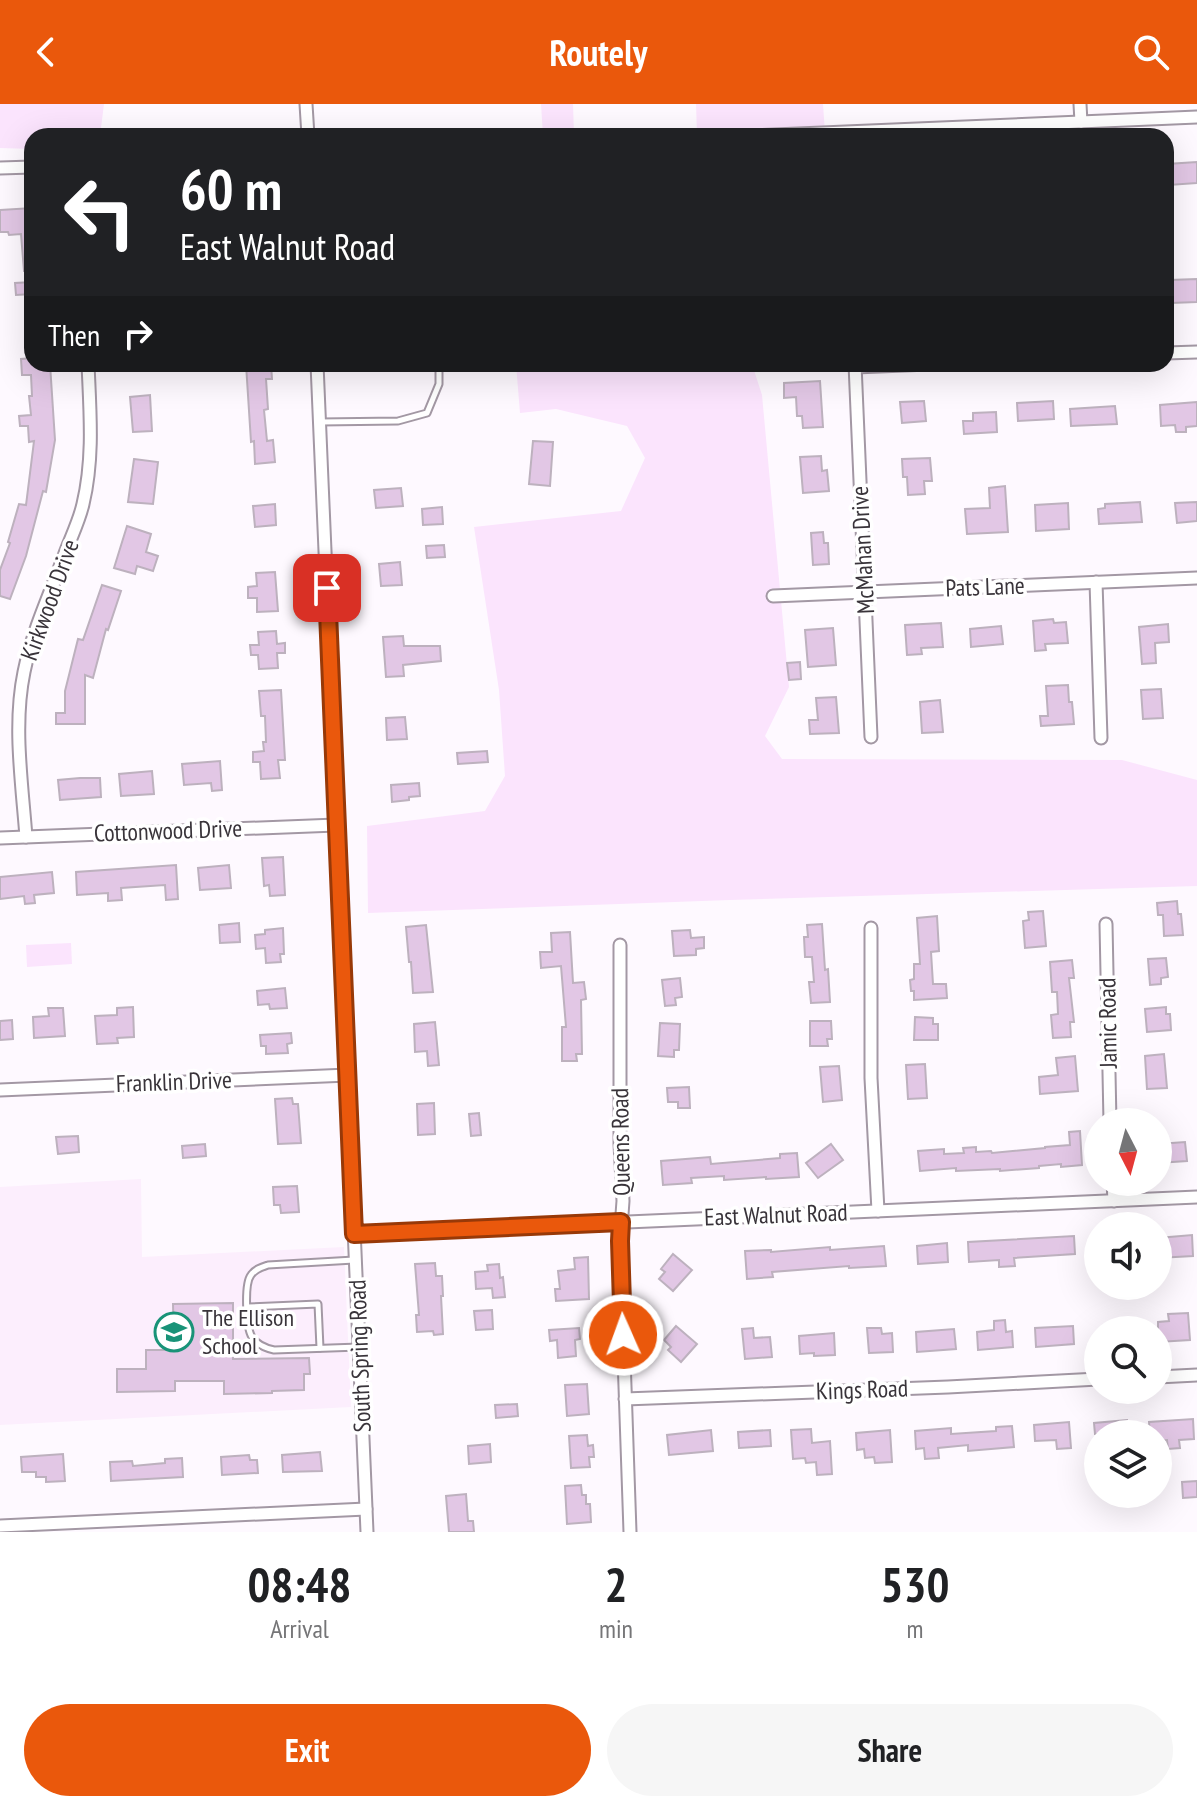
<!DOCTYPE html>
<style>
:root{--surface:#fff;--page:#f6f6f6;--text:#202124;--muted:#757577;--accent:#ea580c}
body{margin:0;font-family:"PT Sans Narrow",sans-serif;background:var(--page);color:var(--text);height:100vh;display:flex;flex-direction:column;font-size:30px;white-space:nowrap}
*{box-sizing:border-box;margin:0}
p{font-size:26px;color:var(--muted)}
.icon{flex:none;width:44px;height:44px;fill:none;stroke:currentColor;stroke-width:2;stroke-linecap:round;stroke-linejoin:round}
.map{position:relative;height:1428px;overflow:hidden}
.sheet{display:flex;flex-direction:column;background:var(--surface);flex:1}
.sheet>*{flex:none}
.top-card{position:absolute;left:24px;top:24px;width:1150px;height:244px;border-radius:24px;box-shadow:0 8px 32px #0002;background:#202124;color:#fff;overflow:hidden}
.needle{width:52px;rotate:174deg}
.buttons{position:absolute;left:1084px;top:1004px;display:grid;gap:16px}
.buttons a{display:grid;place-items:center;width:88px;height:88px;border-radius:50%;background:var(--surface);box-shadow:0 8px 32px #0002;font-size:40px}
.pin{position:absolute;display:grid;place-items:center;width:68px;height:68px;color:#fff;margin:-34px;border-radius:16px;box-shadow:0 4px 12px #0006}
.me{position:absolute;width:88px;margin:-44px;rotate:358deg;stroke-linejoin:round;filter:drop-shadow(0 0 6px #0008)}
.turn{display:flex;align-items:center;gap:28px;height:168px;padding:0 24px;font-size:36px}
.turn .icon{width:104px;height:104px;stroke-width:2.5}
.turn b{display:block;font-size:56px;line-height:68px}
.then{display:flex;align-items:center;height:76px;padding:0 24px;background:#0003;gap:16px;font-size:30px}
.eta{display:flex;justify-content:space-evenly;align-items:center;height:136px;text-align:center}
.eta b{font-size:48px;font-weight:700;line-height:56px}
.button{display:flex;gap:16px;margin-top:auto;padding:16px 24px}
.button a{flex:1;height:92px;border-radius:48px;background:var(--accent);color:#fff;font-size:32px;font-weight:700;line-height:92px;text-align:center}
.button a+a{background:var(--page);color:var(--text)}
header{display:flex;justify-content:space-between;align-items:center;height:104px;padding:0 24px;background:var(--accent);color:#fff;font-size:36px;font-weight:700}
.map>svg:first-child{display:block}
.built{fill:#fceefd}
.green{fill:#fbe4fd}
.building{fill:#e2c7e5;stroke:#bdb1be;stroke-width:2}
.lines{fill:none;stroke-linecap:round;stroke-linejoin:round}
.lane-casing{stroke:#a398a4;stroke-width:9}
.street-casing{stroke:#a398a4;stroke-width:15}
.lane{stroke:#fff;stroke-width:5}
.street{stroke:#fff;stroke-width:11}
.route-casing{stroke:#983908;stroke-width:20}
.route{stroke:#ea580c;stroke-width:14}
.labels{text-anchor:middle;stroke-width:7;stroke-linejoin:round;paint-order:stroke}
.street-label{font-size:24px;fill:#39343a;stroke:#fff}
.poi-label{font-size:24px;fill:#39343a;stroke:#fff;text-anchor:start}
</style>
<header><svg class="icon" aria-label="back" viewBox="0 0 24 24"><path d="M15 5l-7 7 7 7"/></svg>Routely<svg class="icon" aria-label="search" viewBox="0 0 24 24"><circle cx="10" cy="10" r="6"/><path d="M15 15l6 6"/></svg></header>
<div class="map">
<svg width="1197" height="1428" viewBox="0 0 1197 1428">
<rect width="100%" height="100%" fill="#fef9ff"/>
<!-- built -->
<polygon class="built" points="141,1075 142,1153 344,1143 351,1303 0,1321 0,1083"/>
<!-- green -->
<g class="green">
<polygon points="0,0 104,0 100,32 32,32 32,45 0,44"/>
<polygon points="541,0 573,0 574,32 543,32"/>
<polygon points="696,0 823,0 825,29 697,32"/>
<polygon points="516,260 752,260 762,291 789,583 765,632 782,655 1122,656 1197,676 1197,782 730,796 368,809 367,722 485,707 505,672 499,586 474,423 621,407 645,354 627,322 556,305 520,309"/>
<polygon points="71,839 72,860 27,863 26,841"/>
</g>
<!-- building -->
<g class="building">
<polygon points="1197,58 1197,79 1169,81 1167,60"/>
<polygon points="32,104 32,166 24,167 21,130 9,131 8,128 0,128 0,106"/>
<polygon points="1197,175 1197,198 1171,199 1170,176"/>
<polygon points="32,178 32,190 16,191 15,179"/>
<polygon points="32,254 32,260 50,260 55,336 46,388 43,387 26,452 10,495 0,492 0,466 10,439 8,438 19,400 26,401 34,337 29,338 28,322 20,322 19,312 31,311 29,292 32,292 31,271 22,271 21,255"/>
<polygon points="246,260 271,260 272,275 266,275 268,305 264,306 267,337 273,336 275,358 255,360 254,337 251,338"/>
<polygon points="820,277 823,323 803,324 802,312 797,312 796,293 784,294 784,279"/>
<polygon points="150,291 152,327 133,328 130,293"/>
<polygon points="924,297 926,317 902,319 900,298"/>
<polygon points="1053,297 1054,315 1018,317 1017,299"/>
<polygon points="1197,298 1197,322 1186,323 1186,328 1176,328 1175,321 1161,322 1160,301"/>
<polygon points="1115,302 1117,320 1071,322 1070,305"/>
<polygon points="996,308 997,328 964,330 963,317 973,317 973,309"/>
<polygon points="533,337 553,338 550,382 529,380"/>
<polygon points="821,352 822,367 827,366 829,387 803,389 800,353"/>
<polygon points="930,354 932,377 924,377 925,390 908,391 907,373 903,373 902,355"/>
<polygon points="134,355 158,358 153,400 128,398"/>
<polygon points="1005,382 1008,428 967,430 965,405 990,404 989,384"/>
<polygon points="401,384 403,402 376,404 374,386"/>
<polygon points="1140,398 1142,418 1099,420 1098,405 1105,404 1105,400"/>
<polygon points="1197,398 1197,417 1177,419 1175,399"/>
<polygon points="1068,399 1069,425 1036,427 1035,401"/>
<polygon points="275,400 276,421 255,423 253,402"/>
<polygon points="442,403 443,420 423,421 422,405"/>
<polygon points="127,422 151,430 146,448 158,452 153,467 137,462 135,470 114,464"/>
<polygon points="823,428 824,439 828,439 829,460 813,461 811,429"/>
<polygon points="444,441 445,453 427,454 426,442"/>
<polygon points="400,458 402,481 381,482 379,460"/>
<polygon points="275,468 278,507 257,508 257,494 248,494 248,483 257,482 256,469"/>
<polygon points="102,481 121,487 108,526 106,525 93,574 85,571 85,620 56,620 56,609 65,609 65,587 78,535 83,536"/>
<polygon points="1053,515 1054,519 1066,518 1068,539 1045,540 1046,546 1035,547 1033,517"/>
<polygon points="941,519 943,543 921,544 922,550 907,551 905,521"/>
<polygon points="1168,520 1169,538 1155,539 1156,559 1142,560 1139,523"/>
<polygon points="1001,522 1003,540 971,543 970,525"/>
<polygon points="833,524 836,561 808,563 805,526"/>
<polygon points="276,527 277,540 285,539 285,549 277,549 278,564 259,565 258,551 251,551 250,541 259,541 258,528"/>
<polygon points="403,532 404,542 440,542 441,557 403,561 404,572 386,573 383,533"/>
<polygon points="800,558 801,575 789,576 787,559"/>
<polygon points="1068,581 1069,598 1072,598 1074,620 1041,622 1040,612 1048,612 1046,582"/>
<polygon points="1161,585 1163,614 1143,615 1141,586"/>
<polygon points="281,586 285,656 278,656 280,674 261,675 260,658 253,658 253,648 264,647 263,638 266,638 265,612 261,612 259,587"/>
<polygon points="836,593 839,629 810,630 809,616 818,616 816,594"/>
<polygon points="940,596 943,628 922,629 920,598"/>
<polygon points="405,613 407,635 387,636 386,614"/>
<polygon points="487,647 488,658 458,660 457,649"/>
<polygon points="220,657 222,686 212,687 211,679 184,681 182,660"/>
<polygon points="152,667 154,690 121,692 119,670"/>
<polygon points="80,674 100,674 101,693 60,696 58,676"/>
<polygon points="419,679 420,692 409,693 409,696 392,698 391,681"/>
<polygon points="283,753 285,791 270,792 269,781 264,782 262,754"/>
<polygon points="176,761 178,795 166,796 165,781 121,784 122,796 108,797 108,789 77,791 76,768"/>
<polygon points="229,761 231,784 200,786 198,764"/>
<polygon points="52,768 54,789 34,791 35,799 25,800 24,792 0,795 0,773"/>
<polygon points="1177,797 1178,810 1181,810 1183,831 1164,832 1163,811 1158,811 1157,799"/>
<polygon points="1043,807 1046,842 1025,844 1023,817 1029,816 1028,808"/>
<polygon points="937,812 939,847 931,848 933,880 946,880 947,894 914,896 914,887 911,887 910,876 914,875 914,860 920,860 917,814"/>
<polygon points="239,819 240,838 220,839 219,821"/>
<polygon points="822,820 825,866 828,865 830,898 811,899 809,878 814,878 812,853 805,853 804,833 808,833 807,821"/>
<polygon points="426,821 433,888 413,889 411,858 409,858 406,823"/>
<polygon points="283,824 284,850 280,850 281,858 266,859 265,844 256,845 255,831 265,830 265,826"/>
<polygon points="690,826 691,834 704,833 704,844 696,845 696,851 674,852 672,827"/>
<polygon points="570,828 573,879 584,878 586,895 581,896 582,950 576,950 577,957 562,957 562,923 566,923 561,862 541,864 540,848 552,848 551,829"/>
<polygon points="1166,854 1168,873 1161,874 1161,880 1150,881 1148,855"/>
<polygon points="1072,856 1074,874 1069,874 1074,918 1070,918 1071,933 1053,934 1051,911 1058,910 1057,888 1052,888 1050,858"/>
<polygon points="680,874 682,893 675,894 676,901 665,902 662,876"/>
<polygon points="285,884 287,904 270,905 269,900 258,901 257,887"/>
<polygon points="133,903 134,933 117,934 118,939 97,940 95,912 117,911 117,904"/>
<polygon points="1166,903 1166,910 1170,910 1171,926 1147,928 1145,905"/>
<polygon points="48,904 63,904 65,932 34,934 33,913 49,912"/>
<polygon points="915,913 933,914 933,920 938,920 938,936 914,936"/>
<polygon points="12,916 13,935 0,936 0,917"/>
<polygon points="810,917 831,917 832,935 827,935 828,942 810,942"/>
<polygon points="435,918 439,961 428,962 427,947 415,948 414,920"/>
<polygon points="660,919 680,920 679,946 674,946 674,953 658,952"/>
<polygon points="291,929 292,939 287,940 288,949 266,950 266,942 261,942 260,931"/>
<polygon points="1164,950 1167,984 1147,985 1145,952"/>
<polygon points="1075,952 1078,987 1040,990 1039,973 1058,971 1056,954"/>
<polygon points="925,960 927,994 908,995 906,961"/>
<polygon points="839,962 842,996 823,998 820,963"/>
<polygon points="689,983 690,1004 678,1004 678,998 668,998 667,984"/>
<polygon points="292,994 293,1000 298,1000 301,1039 278,1040 275,995"/>
<polygon points="434,999 435,1030 418,1031 417,1000"/>
<polygon points="479,1009 481,1031 471,1032 469,1010"/>
<polygon points="1080,1027 1082,1061 1061,1063 1061,1060 1039,1062 1039,1064 1000,1067 1000,1065 956,1067 956,1064 920,1067 918,1047 944,1045 944,1050 964,1049 963,1044 976,1043 976,1048 991,1047 992,1049 1045,1044 1045,1043 1070,1041 1069,1028"/>
<polygon points="78,1032 79,1048 58,1050 56,1033"/>
<polygon points="1185,1038 1187,1057 1158,1059 1158,1040"/>
<polygon points="205,1040 206,1052 183,1054 182,1042"/>
<polygon points="831,1040 843,1056 818,1074 806,1059"/>
<polygon points="797,1049 799,1073 766,1075 766,1073 724,1076 724,1072 691,1074 692,1079 663,1081 661,1057 710,1053 711,1060 780,1054 780,1050"/>
<polygon points="297,1082 299,1108 281,1109 280,1101 274,1101 273,1083"/>
<polygon points="1192,1131 1193,1152 1158,1154 1158,1134"/>
<polygon points="1074,1132 1075,1150 1014,1154 1015,1162 999,1163 999,1156 969,1158 968,1138"/>
<polygon points="947,1139 948,1158 918,1160 917,1142"/>
<polygon points="884,1142 886,1162 849,1164 849,1162 772,1168 773,1173 747,1175 745,1147 771,1146 771,1148 830,1143 830,1146"/>
<polygon points="673,1150 692,1166 673,1187 659,1175 665,1168 661,1165"/>
<polygon points="588,1153 589,1195 556,1197 555,1185 560,1185 558,1167 575,1165 574,1154"/>
<polygon points="435,1159 436,1172 442,1172 443,1192 441,1192 443,1230 434,1231 433,1227 417,1228 416,1211 419,1211 415,1160"/>
<polygon points="499,1160 500,1174 503,1173 505,1193 493,1194 492,1184 476,1185 475,1168 488,1167 487,1161"/>
<polygon points="233,1199 233,1255 309,1254 310,1270 304,1270 304,1286 272,1287 272,1289 224,1290 224,1277 175,1277 175,1287 117,1288 117,1265 146,1265 146,1246 174,1246 173,1200"/>
<polygon points="492,1206 493,1225 476,1226 474,1207"/>
<polygon points="1188,1209 1190,1236 1158,1238 1158,1218 1169,1217 1168,1210"/>
<polygon points="1005,1216 1006,1228 1012,1227 1013,1243 978,1246 977,1228 994,1226 994,1217"/>
<polygon points="676,1222 697,1240 681,1258 668,1246 671,1243 664,1236"/>
<polygon points="1073,1222 1074,1240 1036,1243 1035,1224"/>
<polygon points="579,1224 580,1235 575,1236 576,1252 558,1254 557,1236 550,1237 549,1226"/>
<polygon points="753,1224 754,1234 770,1233 772,1253 745,1255 742,1225"/>
<polygon points="867,1224 881,1224 882,1230 892,1229 893,1248 869,1249"/>
<polygon points="954,1225 956,1245 917,1248 916,1228"/>
<polygon points="834,1229 835,1251 814,1252 814,1249 800,1250 799,1232"/>
<polygon points="587,1280 589,1310 567,1312 565,1281"/>
<polygon points="517,1300 518,1312 496,1314 495,1301"/>
<polygon points="1193,1315 1194,1335 1179,1336 1180,1344 1168,1345 1167,1336 1158,1337 1158,1330 1150,1330 1149,1318"/>
<polygon points="1127,1316 1128,1330 1095,1330 1094,1319"/>
<polygon points="1069,1318 1071,1344 1057,1345 1056,1336 1035,1337 1034,1321"/>
<polygon points="1012,1322 1014,1343 968,1347 968,1341 938,1344 939,1354 925,1355 924,1344 916,1345 915,1327 951,1324 951,1330 996,1327 996,1323"/>
<polygon points="811,1325 812,1339 830,1337 832,1370 817,1371 816,1358 806,1359 805,1354 793,1355 791,1326"/>
<polygon points="711,1326 713,1347 669,1351 667,1331"/>
<polygon points="770,1326 771,1342 739,1344 738,1328"/>
<polygon points="890,1326 892,1358 875,1359 874,1353 865,1354 864,1345 857,1346 856,1329"/>
<polygon points="587,1331 588,1342 593,1341 594,1353 589,1353 590,1363 571,1364 569,1332"/>
<polygon points="490,1340 491,1358 469,1360 468,1342"/>
<polygon points="320,1348 322,1367 283,1368 282,1351"/>
<polygon points="63,1350 65,1377 46,1378 46,1373 36,1373 36,1368 22,1368 21,1353"/>
<polygon points="249,1351 250,1356 257,1356 258,1369 222,1371 221,1353"/>
<polygon points="182,1354 183,1373 111,1377 110,1358 132,1357 133,1362 165,1359 165,1355"/>
<polygon points="1197,1377 1197,1393 1183,1394 1182,1378"/>
<polygon points="581,1381 582,1391 586,1391 586,1400 590,1400 591,1418 567,1420 565,1382"/>
<polygon points="466,1390 468,1417 473,1417 474,1428 449,1428 446,1392"/>
</g>
<g class="lines">
<!-- lane casing -->
<g class="lane-casing">
<g id="lane">
<polyline points="320,318 398,317 427,309 439,280 439,260"/>
<path d="M 354,1156 L 268,1161 C 262,1163 255,1165 251,1171 C 244,1180 246,1224 252,1233 C 257,1241 265,1244 274,1246 L 359,1243"/>
<polyline points="248,1203 318,1200 320,1244"/>
</g>
</g>
<!-- street casing -->
<g class="street-casing">
<g id="street">
<polyline points="306,0 308,32"/>
<polyline points="1080,0 1081,18"/>
<polyline points="753,32 1197,13"/>
<polyline points="0,64 32,63"/>
<polyline points="1166,249 1197,248"/>
<polyline points="317,260 367,1428"/>
<polyline points="855,260 871,633"/>
<polyline points="855,263 929,260"/>
<polyline points="1096,478 1101,634"/>
<polyline points="773,492 1197,474"/>
<path d="M 26,733 C 22,679 13,621 24,568 C 32,528 50,490 64,452 C 70,435 79,418 83,400 C 94,354 90,308 88,260"/>
<polyline points="0,734 336,721"/>
<polyline points="1106,820 1110,1018"/>
<polyline points="871,824 871,974 878,1107"/>
<polyline points="620,841 620,1040 623,1097 620,1137 630,1428"/>
<polyline points="0,986 348,971"/>
<polyline points="1113,1078 1114,1097"/>
<polyline points="354,1130 1197,1093"/>
<polyline points="1158,1273 1197,1271"/>
<polyline points="625,1295 948,1283 1098,1275"/>
<polyline points="0,1422 366,1405"/>
</g>
</g>
<!-- lane -->
<use href="#lane" class="lane"/>
<!-- street -->
<use href="#street" class="street"/>
</g>
<g class="lines">
<!-- route casing -->
<g class="route-casing">
<polyline id="route" points="327,484 354,1130 621,1118 620,1137 623,1231"/>
</g>
<!-- route -->
<use href="#route" class="route"/>
</g>
<!-- icons -->
<defs>
<g id="school-ring" transform="scale(2)"><circle r="9.5" fill="#fff" stroke="#199378" stroke-width="1.5"/><path d="M0-5L7-2L0 1L-7-2ZM-4 1L0 2.5L4 1V4Q0 6-4 4Z" fill="#199378"/></g>
</defs>
<g fill-rule="evenodd">
<use href="#school-ring" x="174" y="1228"/>
</g>
<g class="labels">
<!-- street labels -->
<g class="street-label">
<text transform="translate(863 446) rotate(-93)" y="8">McMahan Drive</text>
<text transform="translate(985 483) rotate(-2)" y="8">Pats Lane</text>
<text transform="translate(50 496) rotate(-70)" y="8">Kirkwood Drive</text>
<text transform="translate(168 727) rotate(-2)" y="8">Cottonwood Drive</text>
<text transform="translate(1108 919) rotate(-91)" y="8">Jamic Road</text>
<text transform="translate(174 978) rotate(-2)" y="8">Franklin Drive</text>
<text transform="translate(621 1038) rotate(-91)" y="8">Queens Road</text>
<text transform="translate(776 1111) rotate(-2)" y="8">East Walnut Road</text>
<text transform="translate(360 1252) rotate(-92)" y="8">South Spring Road</text>
<text transform="translate(862 1286) rotate(-2)" y="8">Kings Road</text>
</g>
<!-- poi labels -->
<g class="poi-label">
<text x="202" y="1222">The Ellison<tspan x="202" dy="28">School</tspan></text>
</g>
</g>
</svg>
<div class="buttons">
<a><svg class="needle" viewBox="-14 -14 28 28"><path d="M0-13l5 13h-10z" fill="#e53935"/><path d="M0 13l5-13h-10z" fill="#757577"/></svg></a>
<a><svg class="icon" aria-label="sound" viewBox="0 0 24 24"><path d="M4 9h4l5-4v14l-5-4H4zM17 9q2 3 0 6"/></svg></a>
<a><svg class="icon" aria-label="search" viewBox="0 0 24 24"><circle cx="10" cy="10" r="6"/><path d="M15 15l6 6"/></svg></a>
<a><svg class="icon" aria-label="layers" viewBox="0 0 24 24"><path d="M12 4l9 5-9 5-9-5zM3 14l9 5 9-5"/></svg></a>
</div>
<div class="pin" style="left:327px;top:484px;background:#d93025"><svg class="icon" aria-label="arrive" viewBox="0 0 24 24"><path d="M6 21V4h12l-3 4 3 4H6"/></svg></div>
<svg class="me" style="left:623px;top:1231px" viewBox="-20 -20 40 40"><circle r="17" fill="#ea580c" stroke="#fff" stroke-width="3"/><path d="M0-11L8 9 0 5-8 9z" fill="#fff"/></svg>
<div class="top-card">
<div class="turn"><svg class="icon" aria-label="left" viewBox="0 0 24 24"><path d="M17 20v-9H6M10 6l-5 5 5 5"/></svg><div><b>60 m</b>East Walnut Road</div></div>
<div class="then">Then<svg class="icon" aria-label="right" viewBox="0 0 24 24"><path d="M7 20v-9h11M14 6l5 5-5 5"/></svg></div>
</div>
</div>
<section class="sheet">
<div class="eta">
<div><b>08:48</b><p>Arrival</p></div>
<div><b>2</b><p>min</p></div>
<div><b>530</b><p>m</p></div>
</div>
<div class="button"><a>Exit</a><a>Share</a></div>
</section>
